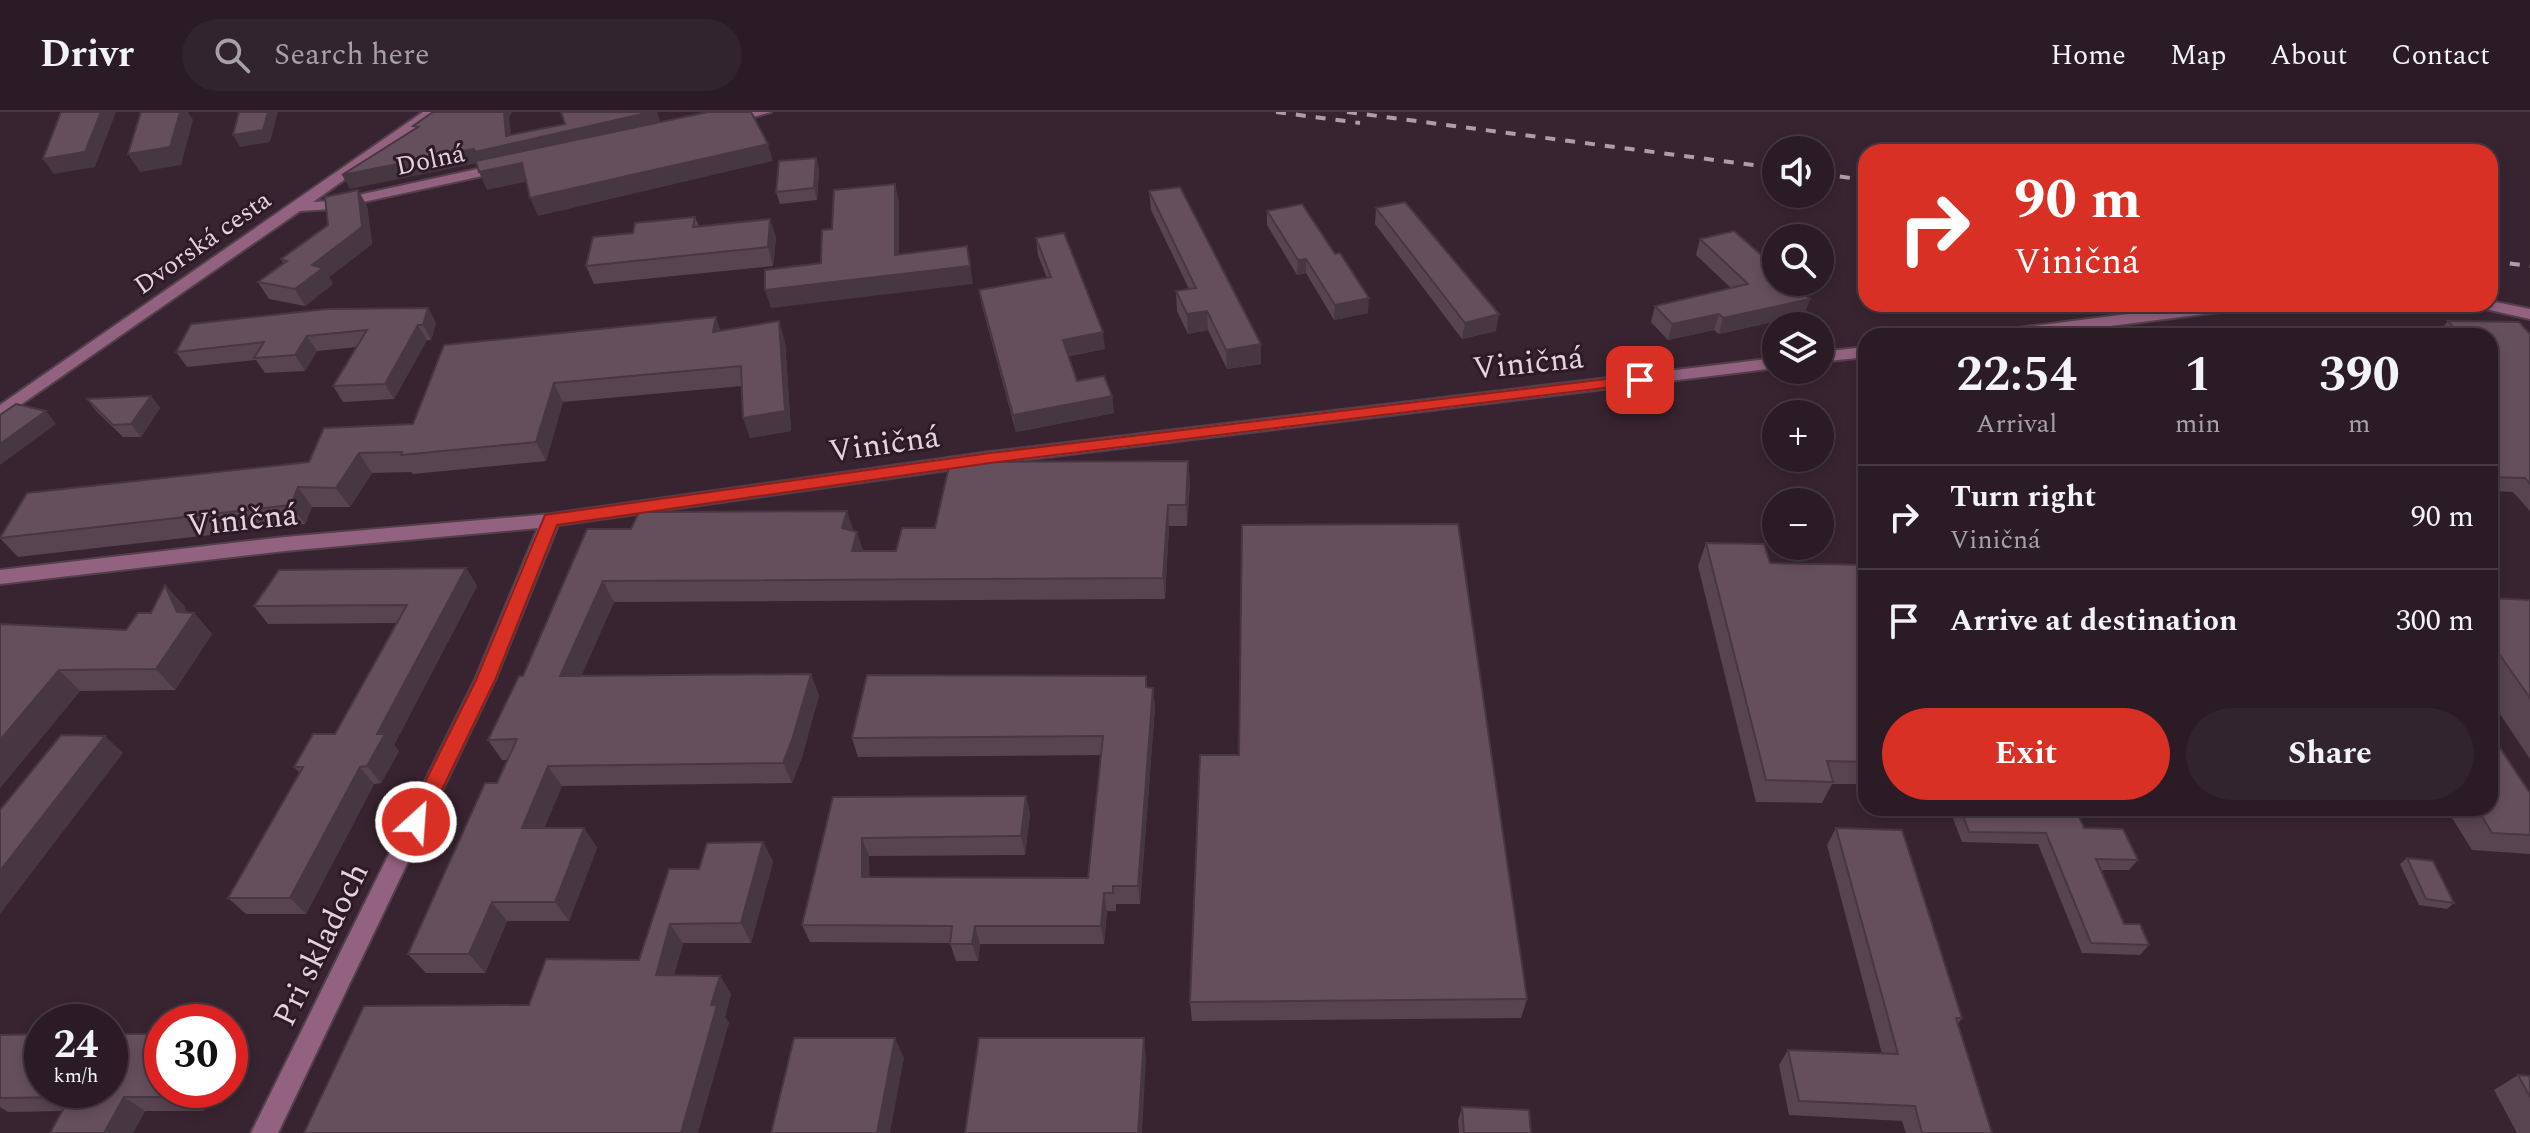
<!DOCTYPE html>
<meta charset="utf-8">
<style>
:root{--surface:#2a1b24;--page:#32242c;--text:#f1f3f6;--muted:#a5a1a6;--line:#463941;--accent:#d93025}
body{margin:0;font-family:Spectral,serif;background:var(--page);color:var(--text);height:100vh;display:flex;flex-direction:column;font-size:30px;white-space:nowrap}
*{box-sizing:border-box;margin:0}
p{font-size:26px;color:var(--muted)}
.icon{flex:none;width:44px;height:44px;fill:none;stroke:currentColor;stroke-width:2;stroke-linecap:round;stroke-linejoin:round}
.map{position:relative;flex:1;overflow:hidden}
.sheet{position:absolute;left:1858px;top:216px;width:640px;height:488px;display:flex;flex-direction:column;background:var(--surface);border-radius:24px;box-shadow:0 4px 12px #0003,0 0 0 2px var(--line)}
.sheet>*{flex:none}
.hud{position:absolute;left:1858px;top:32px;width:640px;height:168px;border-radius:24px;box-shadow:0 4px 12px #0003,0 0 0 2px var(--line);background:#d93025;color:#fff;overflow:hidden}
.tools{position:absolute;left:1762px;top:24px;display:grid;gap:16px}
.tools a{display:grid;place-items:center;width:72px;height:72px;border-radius:50%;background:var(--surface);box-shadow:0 4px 12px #0003,0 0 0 2px var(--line);font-size:40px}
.speed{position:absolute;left:24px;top:892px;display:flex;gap:16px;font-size:40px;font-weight:700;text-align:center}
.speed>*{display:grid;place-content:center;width:104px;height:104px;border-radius:50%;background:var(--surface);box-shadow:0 4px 12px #0003,0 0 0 2px var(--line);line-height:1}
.speed small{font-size:20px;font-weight:400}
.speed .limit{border:12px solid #d22;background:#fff;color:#111}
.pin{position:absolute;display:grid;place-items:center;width:68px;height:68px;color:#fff;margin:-34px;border-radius:16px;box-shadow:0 4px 12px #0006}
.me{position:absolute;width:88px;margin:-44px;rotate:26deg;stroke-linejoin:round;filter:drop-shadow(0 0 6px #0008)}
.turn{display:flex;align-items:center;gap:28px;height:168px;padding:0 24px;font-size:36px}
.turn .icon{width:104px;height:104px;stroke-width:2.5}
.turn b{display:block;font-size:56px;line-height:68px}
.eta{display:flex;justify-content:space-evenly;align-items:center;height:136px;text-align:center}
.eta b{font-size:48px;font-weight:700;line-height:56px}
.button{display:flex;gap:16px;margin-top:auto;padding:16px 24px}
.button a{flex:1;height:92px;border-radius:48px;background:var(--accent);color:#fff;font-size:32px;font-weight:700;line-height:92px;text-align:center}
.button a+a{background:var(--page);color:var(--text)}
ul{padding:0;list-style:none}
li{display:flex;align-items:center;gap:24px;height:104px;padding:0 24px;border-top:2px solid var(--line)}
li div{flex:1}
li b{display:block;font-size:30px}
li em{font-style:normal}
header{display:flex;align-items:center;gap:48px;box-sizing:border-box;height:112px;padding:0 40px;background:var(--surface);border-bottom:2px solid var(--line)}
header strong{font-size:38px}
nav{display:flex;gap:44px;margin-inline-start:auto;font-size:28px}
.search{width:560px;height:72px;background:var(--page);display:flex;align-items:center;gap:20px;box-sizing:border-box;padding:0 28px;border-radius:44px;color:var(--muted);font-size:30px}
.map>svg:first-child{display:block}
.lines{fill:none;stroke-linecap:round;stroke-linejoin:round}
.minor-casing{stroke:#53404b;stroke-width:4}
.minor{fill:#946281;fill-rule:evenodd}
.rail{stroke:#ad9da6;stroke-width:4;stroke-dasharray:10 10;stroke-linecap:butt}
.wall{fill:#584450}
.shaded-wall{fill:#473741}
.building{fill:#664f5d;stroke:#473741;stroke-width:2}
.route{fill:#d93025;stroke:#8d1f18;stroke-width:2}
.labels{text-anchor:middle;stroke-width:6;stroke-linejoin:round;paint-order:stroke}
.far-street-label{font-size:26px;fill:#e2d4db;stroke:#2e1a26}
.street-label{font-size:32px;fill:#e2d4db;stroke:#2e1a26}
</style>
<header>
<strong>Drivr</strong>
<div class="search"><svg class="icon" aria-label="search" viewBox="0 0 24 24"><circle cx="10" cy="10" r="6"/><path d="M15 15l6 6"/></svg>Search here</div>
<nav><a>Home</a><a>Map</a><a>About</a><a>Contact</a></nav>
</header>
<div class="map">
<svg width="2530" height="1021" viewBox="0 0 2530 1021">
<rect width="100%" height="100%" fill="#382430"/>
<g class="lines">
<!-- minor casing -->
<g class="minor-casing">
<g id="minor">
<polygon points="423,0 439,0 313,90 331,89 505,51 512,55 505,59 331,97 300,99 0,307 0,293"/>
<polygon points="746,0 771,0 728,12 721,8"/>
<polygon points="2490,189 2530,197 2530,207 2476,195 2474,192 2490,192"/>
<polygon points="2206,192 2251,192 2243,197 2032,224 1986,224 1994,219"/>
<polygon points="1866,235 1866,245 1820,250 1820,240"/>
<polygon points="1776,246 1776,256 990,352 558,413 495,568 278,1021 251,1021 475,568 538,416 285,439 0,472 0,458 285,425 551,402 990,340"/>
</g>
</g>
<!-- minor -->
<use href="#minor" class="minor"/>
<!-- rail -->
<g class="rail">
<polyline points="1276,0 1360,11"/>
<polyline points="1347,0 1776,56"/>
<polyline points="1820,62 1866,68"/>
<polyline points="2490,149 2530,154"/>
</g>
</g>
<!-- wall -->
<g class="wall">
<polygon points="816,46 819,58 817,88 780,92 776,80"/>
<polygon points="358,78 367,94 372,132 329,165 333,172 305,194 269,187 258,170 283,151 281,147 328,113"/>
<polygon points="1149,79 1261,232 1261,252 1227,257 1208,218 1188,222 1177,199 1176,179 1189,177 1151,98"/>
<polygon points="1376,96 1496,219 1462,227 1375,112"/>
<polygon points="1267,99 1368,201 1334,208 1306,161 1297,163 1267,113"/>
<polygon points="695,105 699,114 776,125 773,154 594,172 586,154 633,121"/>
<polygon points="1036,126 1105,237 1069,244 1077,269 1112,284 1114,301 1016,320 982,194 979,178 1047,166 1038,143"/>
<polygon points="1700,127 1810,187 1804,203 1719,222 1714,218 1668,228 1651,210 1655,194 1731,176 1696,143"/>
<polygon points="428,196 436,211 431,228 427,228 394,287 343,290 333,274 357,235 317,239 305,259 265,261 256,248 187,255 176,240"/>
<polygon points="2448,209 2530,222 2530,399 2513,380 2490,379 2490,224 2439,224 2437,222"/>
<polygon points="721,219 785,229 791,319 750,326 742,274 563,290 546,349 413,362 411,360 372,361 350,395 312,395 305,412 18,445 0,426 309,350 413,312"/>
<polygon points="151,284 160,296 141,325 123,325 97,300 87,287"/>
<polygon points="1188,349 1190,370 1187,414 1169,414 1165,487 614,490 581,564 819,583 802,645 792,671 562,674 544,716 584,716 597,736 569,809 507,809 485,861 426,861 408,842 497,671 508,648 502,648 488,628 523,564 587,417 854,419 863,439 896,439 935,416"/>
<polygon points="1706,431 1770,451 1866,453 1866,672 1832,672 1822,691 1756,690 1698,454"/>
<polygon points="466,456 477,474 394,633 399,639 381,671 374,672 306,802 246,802 228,786 300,661 294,655 335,622 397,511 268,512 254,494"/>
<polygon points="165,473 184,494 186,500 194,501 212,522 175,578 80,579 0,676 0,512 126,518 151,501"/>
<polygon points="2490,486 2530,488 2530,647 2490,587"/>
<polygon points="1148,575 1153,576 1155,595 1140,792 1116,792 1116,799 1107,799 1104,832 980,832 978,849 956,849 950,831 810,830 802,813 833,685 1026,684 1030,702 1025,743 869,744 869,765 1088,766 1101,643 858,645 852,626"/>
<polygon points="2530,681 2530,742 2472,738 2446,696 2490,696"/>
<polygon points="1949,696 2075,696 2084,716 2138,748 2129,758 2101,758 2124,812 2149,833 2140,843 2082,841 2038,732 1962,730"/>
<polygon points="1836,716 1962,906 1958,912 1992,1021 1906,1021 1902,1009 1789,1003 1779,953 1788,938 1882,942 1827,733"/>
<polygon points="763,730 773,750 751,831 683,831 674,863 720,864 731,882 725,905 729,911 529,893 639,848 699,757"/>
<polygon points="2407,746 2454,791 2447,797 2419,793 2400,752"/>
<polygon points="1527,887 1521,906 1192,909 1190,890"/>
<polygon points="0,923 162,978 215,978 204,999 145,999 133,1021 50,1021 62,999 8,1000 0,995"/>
<polygon points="2518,963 2530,964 2530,1021 2517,1021 2494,978"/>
<polygon points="1462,995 1531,1021 1459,1021 1458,1009"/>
</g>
<!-- shaded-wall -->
<g class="shaded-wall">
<polygon points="101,0 116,0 95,55 54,62 43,47"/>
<polygon points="180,0 188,0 193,8 181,53 140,60 128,42"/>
<polygon points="268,0 278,0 270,30 240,35 233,23"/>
<polygon points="504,0 512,0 509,6 512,31 651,0 657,0 662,13 350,77 342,63 506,24"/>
<polygon points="768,32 773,49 538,104 530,86"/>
<polygon points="816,46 819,58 817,88 814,76"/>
<polygon points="522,51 529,69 487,78 479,60"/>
<polygon points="895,72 899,90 899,161 895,143"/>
<polygon points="358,78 367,94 372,132 329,165 333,172 305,194 295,177 312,153"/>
<polygon points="770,107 776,125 773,154 768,135"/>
<polygon points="967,134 973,172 771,196 765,178"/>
<polygon points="1306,147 1306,161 1297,163 1298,148"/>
<polygon points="1369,186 1368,201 1334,208 1335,193"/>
<polygon points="1810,187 1804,203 1719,222 1723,206"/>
<polygon points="428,196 436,211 431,228 423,213"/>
<polygon points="1207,199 1208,218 1188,222 1187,202"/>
<polygon points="1499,202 1496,219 1462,227 1465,211"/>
<polygon points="1719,202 1714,218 1668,228 1672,212"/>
<polygon points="716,205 723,225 713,220"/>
<polygon points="779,209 785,229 791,319 750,326 743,306"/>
<polygon points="418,213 427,228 394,287 385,272"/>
<polygon points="1103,220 1105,237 1065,244 1063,228"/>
<polygon points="307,224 317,239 305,259 295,243"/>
<polygon points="1261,232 1261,252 1227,257 1226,238"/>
<polygon points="554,271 563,290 546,349 536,330"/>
<polygon points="151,284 160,296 141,325 131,312"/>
<polygon points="1112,284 1114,301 1016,320 1013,303"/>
<polygon points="46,299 56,312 0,353 0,332"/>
<polygon points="359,341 372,361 350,395 336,376"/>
<polygon points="1188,349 1190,370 1187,414 1186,393"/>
<polygon points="298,375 312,395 305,412 291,393"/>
<polygon points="1168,393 1169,414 1165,487 1163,466"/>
<polygon points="847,399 854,420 842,416"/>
<polygon points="857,420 864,441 852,439"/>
<polygon points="466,456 477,474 394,633 399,639 381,671 367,654 377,622"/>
<polygon points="603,469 614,490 572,585 560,564"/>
<polygon points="165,473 184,494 190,507 194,501 212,522 175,578 156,557 177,500"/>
<polygon points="59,558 80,579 0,676 0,628"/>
<polygon points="811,562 819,583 802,645 792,671 783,651"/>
<polygon points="1153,576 1155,595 1140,792 1138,774"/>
<polygon points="105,624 123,641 0,802 0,759"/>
<polygon points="548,654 562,674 536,736 522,716"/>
<polygon points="360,655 374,672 306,802 290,786"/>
<polygon points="1026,684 1030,702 1025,743 1021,724"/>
<polygon points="584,716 597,736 569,809 555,790"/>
<polygon points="862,726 869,744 870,783 862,765"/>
<polygon points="763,730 773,750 751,831 741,811"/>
<polygon points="1104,781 1107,799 1104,832 1101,814"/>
<polygon points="492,790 507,809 485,861 469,842"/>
<polygon points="670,812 683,831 669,881 656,863"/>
<polygon points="975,814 980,832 978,849 972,832"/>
<polygon points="720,864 731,882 725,905 729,911 698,1021 681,1021 711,893"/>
<polygon points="895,926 904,946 890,1021 877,1021"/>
<polygon points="1144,926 1146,946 1142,1021 1138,1021"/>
<polygon points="230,931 237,936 230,949"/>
<polygon points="188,978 215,978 204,999 184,985"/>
<polygon points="124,985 145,999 133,1021 104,1021"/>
</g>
<!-- building -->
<g class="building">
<polygon points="61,0 101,0 85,40 43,47"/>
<polygon points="141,0 180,0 170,35 128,42"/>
<polygon points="239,0 268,0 263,18 233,23"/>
<polygon points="433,0 504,0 506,24 565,12 561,0 651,0 475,40 474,37 342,63 418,15 413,14"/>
<polygon points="708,0 751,0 768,32 530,86 522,51 479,60 476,49"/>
<polygon points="816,46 814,76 776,80 779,49"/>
<polygon points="895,72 895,143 967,134 970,154 765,178 765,158 821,151 822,118 832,117 834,78"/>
<polygon points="1180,75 1261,232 1226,238 1207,199 1187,202 1176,179 1196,176 1149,79"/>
<polygon points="358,78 362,115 312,153 323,156 295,177 258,170 287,149 281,147 328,113 325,85"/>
<polygon points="1405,90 1499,202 1465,211 1376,96"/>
<polygon points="1302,92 1335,142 1340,141 1369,186 1335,193 1306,147 1298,148 1267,99"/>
<polygon points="695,105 693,115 770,107 768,135 586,154 593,125 633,121 635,111"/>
<polygon points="1734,119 1776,156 1776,170 1791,170 1810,187 1723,206 1719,202 1672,212 1655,194 1748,172 1700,127"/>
<polygon points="1064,121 1103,220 1063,228 1077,269 1104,264 1112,284 1013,303 979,178 1051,165 1036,126"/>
<polygon points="428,196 423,213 418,213 385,272 333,274 367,218 307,224 295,243 254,246 264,230 176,240 191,212 327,197"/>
<polygon points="716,205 713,220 779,209 785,299 743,306 741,254 554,271 536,330 401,343 402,340 359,341 336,376 298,375 291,393 0,426 27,381 309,350 324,316 413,312 444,233"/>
<polygon points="2448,209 2519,210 2530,222 2530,372 2525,366 2490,365 2490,260 2493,260 2490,256 2490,224 2461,224"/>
<polygon points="151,284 131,312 113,313 87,287"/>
<polygon points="16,292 46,299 0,332 0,303"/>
<polygon points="1188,349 1186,393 1168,393 1163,466 603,469 560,564 811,562 793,625 783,651 548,654 522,716 584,716 555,790 492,790 469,842 408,842 485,671 497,671 517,627 488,628 519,564 523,564 587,417 631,417 639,400 847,399 842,416 857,420 852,439 896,439 902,416 935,416 950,350"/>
<polygon points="1458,412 1527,887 1190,890 1200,643 1239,643 1242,413"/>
<polygon points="1706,431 1764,432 1770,451 1866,453 1866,650 1827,649 1833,670 1766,668"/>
<polygon points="466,456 377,622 385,622 367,654 360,655 290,786 228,786 303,655 294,655 313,622 335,622 407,493 254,494 279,458"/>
<polygon points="165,473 177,500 194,501 156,557 59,558 0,628 0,512 126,518 138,501 151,501"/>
<polygon points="2490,486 2530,488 2530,586 2490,529"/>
<polygon points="867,563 1146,564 1146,575 1153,576 1138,774 1113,774 1113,781 1104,781 1101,814 975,814 972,832 950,832 952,814 802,813 833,685 1026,684 1021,724 862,726 862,765 1088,766 1103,624 852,626"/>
<polygon points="2490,621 2530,681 2530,723 2492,721 2477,696 2490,696"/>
<polygon points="61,623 105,624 0,759 0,698"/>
<polygon points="1960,696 2075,696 2084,716 2123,717 2138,748 2096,747 2124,812 2140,812 2149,833 2091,831 2046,721 1969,720"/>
<polygon points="1836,716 1902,718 1962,906 1956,906 1992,1021 1922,1021 1915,994 1799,989 1788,938 1898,942"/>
<polygon points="763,730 741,811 670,812 656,863 720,864 711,893 717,893 681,1021 304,1021 364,894 529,893 546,847 639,848 669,757 699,757 707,731"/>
<polygon points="2407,746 2433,749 2454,791 2426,787"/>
<polygon points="42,922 42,978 110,978 110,922 162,922 162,978 188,978 184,985 124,985 104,1021 50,1021 70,985 0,986 0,923"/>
<polygon points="794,926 895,926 877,1021 771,1021"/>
<polygon points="979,926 1144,926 1138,1021 965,1021"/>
<polygon points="2518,963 2530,964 2530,985"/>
<polygon points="1462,995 1529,998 1531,1021 1464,1021"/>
</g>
<!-- route -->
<polygon class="route" points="1640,263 1648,268 1645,271 990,351 557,413 495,568 423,717 416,719 405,710 476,568 545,403 990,341"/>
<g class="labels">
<!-- far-street labels -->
<g class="far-street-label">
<text transform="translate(430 47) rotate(-12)" y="9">Dolná</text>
<text transform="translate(202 130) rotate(-35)" y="9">Dvorská cesta</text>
</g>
<!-- street labels -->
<g class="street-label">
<text transform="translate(1528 250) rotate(-6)" y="11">Viničná</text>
<text transform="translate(884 331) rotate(-8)" y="11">Viničná</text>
<text transform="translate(242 407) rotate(-6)" y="11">Viničná</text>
<text transform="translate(320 832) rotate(-64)" y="11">Pri skladoch</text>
</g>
</g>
</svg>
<div class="tools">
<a><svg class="icon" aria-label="sound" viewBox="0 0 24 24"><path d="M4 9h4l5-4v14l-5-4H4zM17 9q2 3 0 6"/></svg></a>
<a><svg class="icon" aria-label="search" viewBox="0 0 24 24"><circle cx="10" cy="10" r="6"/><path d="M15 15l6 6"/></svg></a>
<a><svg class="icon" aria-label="layers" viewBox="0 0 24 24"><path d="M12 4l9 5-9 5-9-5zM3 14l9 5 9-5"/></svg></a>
<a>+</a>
<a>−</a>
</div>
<div class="speed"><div>24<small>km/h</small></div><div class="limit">30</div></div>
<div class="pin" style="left:1640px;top:268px;background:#d93025"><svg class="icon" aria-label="arrive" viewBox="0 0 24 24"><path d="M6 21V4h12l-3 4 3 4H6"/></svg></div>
<svg class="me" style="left:416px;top:710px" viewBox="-20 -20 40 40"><circle r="17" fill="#d93025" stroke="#fff" stroke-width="3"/><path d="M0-11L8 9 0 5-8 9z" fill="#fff"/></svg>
<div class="hud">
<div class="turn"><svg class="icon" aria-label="right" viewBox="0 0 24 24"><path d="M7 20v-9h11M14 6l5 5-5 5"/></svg><div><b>90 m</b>Viničná</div></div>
</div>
<section class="sheet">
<div class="eta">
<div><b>22:54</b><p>Arrival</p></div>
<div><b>1</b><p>min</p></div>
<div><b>390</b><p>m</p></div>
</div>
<ul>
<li><svg class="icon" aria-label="right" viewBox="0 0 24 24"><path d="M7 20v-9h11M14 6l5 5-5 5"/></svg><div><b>Turn right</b><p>Viničná</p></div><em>90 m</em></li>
<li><svg class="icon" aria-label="arrive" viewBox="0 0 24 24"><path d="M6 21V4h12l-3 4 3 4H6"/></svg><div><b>Arrive at destination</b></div><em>300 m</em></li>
</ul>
<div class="button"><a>Exit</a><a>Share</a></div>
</section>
</div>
